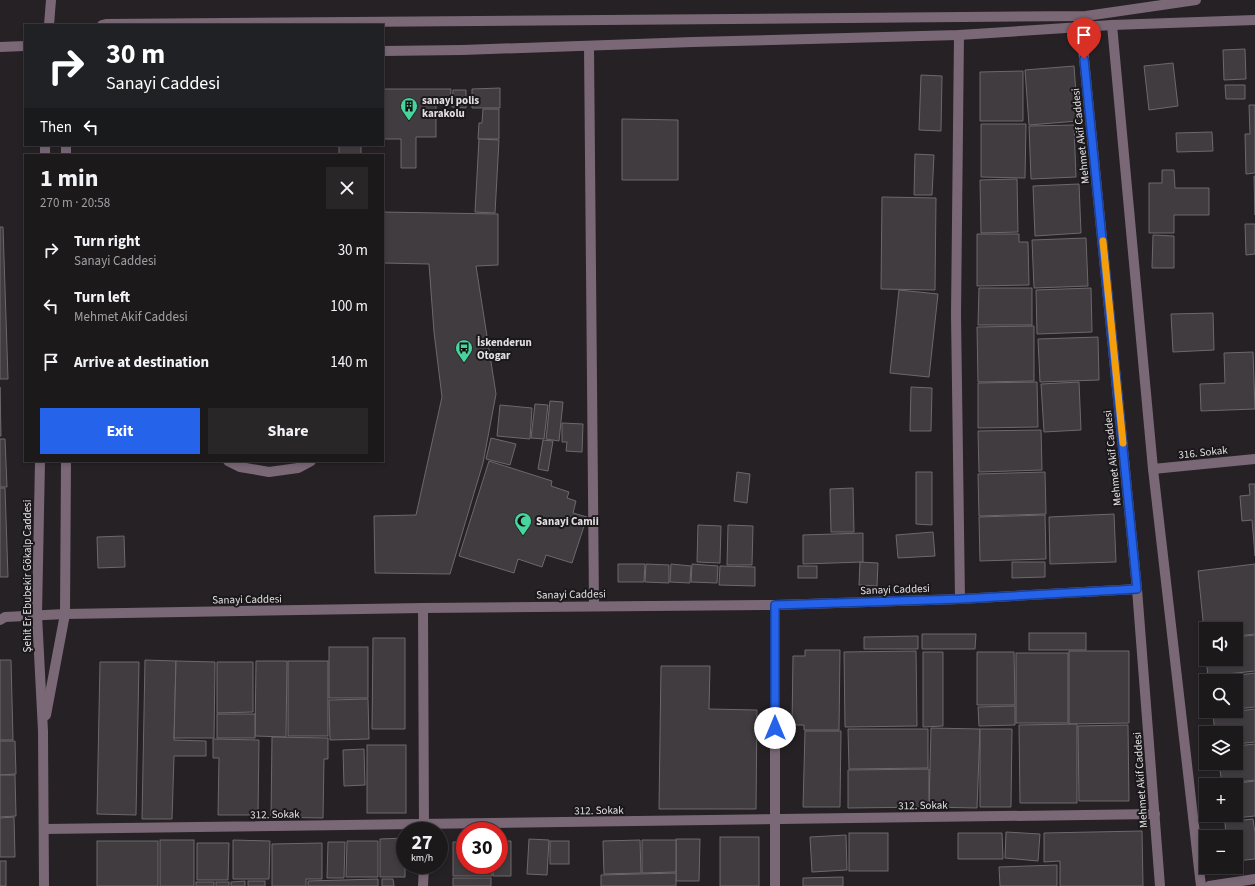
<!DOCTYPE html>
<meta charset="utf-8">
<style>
:root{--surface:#1c191b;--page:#292628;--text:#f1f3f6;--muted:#a0a0a3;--line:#3a383a;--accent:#2563eb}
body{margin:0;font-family:"Source Sans 3",sans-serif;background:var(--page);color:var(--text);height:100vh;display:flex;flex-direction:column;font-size:15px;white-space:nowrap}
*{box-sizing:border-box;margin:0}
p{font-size:13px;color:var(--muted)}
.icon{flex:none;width:22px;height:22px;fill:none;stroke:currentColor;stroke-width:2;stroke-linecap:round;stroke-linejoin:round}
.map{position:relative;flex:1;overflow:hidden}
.details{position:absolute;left:24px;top:154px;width:360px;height:308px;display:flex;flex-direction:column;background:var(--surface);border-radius:0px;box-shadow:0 2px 6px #0003,0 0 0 1px var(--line)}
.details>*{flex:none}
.banner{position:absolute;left:24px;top:24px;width:360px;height:122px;border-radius:0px;box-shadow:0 2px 6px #0003,0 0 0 1px var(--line);background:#202124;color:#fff;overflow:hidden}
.controls{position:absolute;left:1199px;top:622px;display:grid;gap:8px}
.controls a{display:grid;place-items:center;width:44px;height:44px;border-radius:0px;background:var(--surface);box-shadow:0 2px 6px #0003,0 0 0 1px var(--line);font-size:20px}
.speed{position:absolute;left:396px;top:822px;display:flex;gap:8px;font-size:20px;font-weight:700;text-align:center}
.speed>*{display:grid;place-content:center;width:52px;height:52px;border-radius:50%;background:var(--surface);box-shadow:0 2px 6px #0003,0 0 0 1px var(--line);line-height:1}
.speed small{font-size:10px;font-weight:400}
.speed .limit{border:6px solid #d22;background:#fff;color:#111}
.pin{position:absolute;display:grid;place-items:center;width:34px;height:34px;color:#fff;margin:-41px -17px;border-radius:50% 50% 50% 0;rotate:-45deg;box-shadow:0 0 4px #0007}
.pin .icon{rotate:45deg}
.me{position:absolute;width:44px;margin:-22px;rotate:0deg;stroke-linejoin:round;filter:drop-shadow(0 0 3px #0008)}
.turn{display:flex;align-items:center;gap:14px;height:84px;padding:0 16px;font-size:18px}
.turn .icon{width:52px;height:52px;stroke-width:2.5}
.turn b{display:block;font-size:28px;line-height:34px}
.then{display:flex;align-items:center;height:38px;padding:0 16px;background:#0003;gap:8px;font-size:15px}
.round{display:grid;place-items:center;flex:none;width:42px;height:42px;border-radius:0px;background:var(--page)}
.head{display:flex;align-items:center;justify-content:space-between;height:68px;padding:0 16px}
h1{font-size:24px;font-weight:700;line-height:30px}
.button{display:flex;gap:8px;margin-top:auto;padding:8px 16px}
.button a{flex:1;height:46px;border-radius:0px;background:var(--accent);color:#fff;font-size:16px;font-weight:700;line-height:46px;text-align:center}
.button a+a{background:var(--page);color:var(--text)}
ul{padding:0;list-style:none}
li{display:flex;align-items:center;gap:12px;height:56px;padding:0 16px}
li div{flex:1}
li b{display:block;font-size:15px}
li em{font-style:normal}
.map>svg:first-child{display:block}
.building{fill:#403c3f;stroke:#6d686c}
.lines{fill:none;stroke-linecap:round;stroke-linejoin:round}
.minor{stroke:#7a6877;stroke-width:10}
.route-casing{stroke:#184099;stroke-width:10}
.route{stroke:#2563eb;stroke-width:7}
.slow{stroke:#f59e0b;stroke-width:7}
.labels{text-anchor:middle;stroke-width:4;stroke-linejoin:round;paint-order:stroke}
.poi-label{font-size:11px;font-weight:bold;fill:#e2dfe1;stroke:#1b181b;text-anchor:start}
.street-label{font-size:11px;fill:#e2dfe1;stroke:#1b181b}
</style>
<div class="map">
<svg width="1255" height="886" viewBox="0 0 1255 886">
<rect width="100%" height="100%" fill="#252124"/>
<!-- building -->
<g class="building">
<polygon points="1245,49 1246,79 1224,80 1223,50"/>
<polygon points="1173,63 1178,106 1149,110 1144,66"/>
<polygon points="1074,66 1078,121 1029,125 1025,70"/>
<polygon points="1023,71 1023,121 980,121 980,72"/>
<polygon points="921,75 942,76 941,131 919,130"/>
<polygon points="1225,85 1245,85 1245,99 1226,99"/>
<polygon points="500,88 500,108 472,108 472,89"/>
<polygon points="383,89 451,89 450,105 436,105 436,137 416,137 416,168 401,168 401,139 383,139"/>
<polygon points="453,90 466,90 466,108 452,107"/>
<polygon points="1249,105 1255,105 1255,173 1246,174 1245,134 1250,134"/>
<polygon points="483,109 499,109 499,139 478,139 479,123 482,123"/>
<polygon points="622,119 678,120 678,180 622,180"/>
<polygon points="981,124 1026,124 1025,178 981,177"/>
<polygon points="1074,125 1076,177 1031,179 1029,126"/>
<polygon points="1212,132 1213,151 1177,152 1176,133"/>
<polygon points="479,139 499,140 495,213 475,212"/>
<rect x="339" y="145" width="22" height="10"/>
<polygon points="915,154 934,155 932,195 914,195"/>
<polygon points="1162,170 1174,170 1175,188 1209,188 1209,215 1174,215 1174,233 1149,233 1149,183 1162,183"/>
<polygon points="1254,176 1255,176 1255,215"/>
<polygon points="1017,179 1018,232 981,233 980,180"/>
<polygon points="1079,184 1081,233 1035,236 1033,186"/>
<polygon points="882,197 936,198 935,290 881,289"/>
<polygon points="383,212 498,214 498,265 476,266 496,394 483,463 450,574 375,573 374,516 416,515 442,397 434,332 429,264 383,263"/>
<polygon points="1245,224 1255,224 1255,254 1246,255"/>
<polygon points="0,227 3,227 8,379 0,379"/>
<polygon points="977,234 1019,234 1019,242 1028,242 1029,285 977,286"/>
<polygon points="1153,235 1174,236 1174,268 1152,268"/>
<polygon points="1086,238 1088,286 1034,288 1032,240"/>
<polygon points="979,288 1032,288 1032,325 978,325"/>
<polygon points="1091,288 1092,332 1037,334 1036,290"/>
<polygon points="899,290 938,294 929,377 890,373"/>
<polygon points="1213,313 1214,350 1173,352 1171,314"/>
<polygon points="1034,326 1034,381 978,382 977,327"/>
<polygon points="1098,337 1099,380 1040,382 1038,339"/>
<polygon points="1253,352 1255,409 1201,411 1200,384 1225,383 1224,353"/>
<polygon points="1037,382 1038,427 978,428 978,383"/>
<polygon points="1079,382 1081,430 1044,432 1041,384"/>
<polygon points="0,387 1,436 0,436"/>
<polygon points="911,387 932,388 931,431 910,431"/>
<polygon points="550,401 563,402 559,441 546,439"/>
<polygon points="535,404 548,405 544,439 531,438"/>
<polygon points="500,405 532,408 530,439 497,436"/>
<polygon points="562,423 583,424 582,452 566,451 567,442 562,442"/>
<polygon points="1041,430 1042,470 979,472 978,431"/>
<polygon points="491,438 516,444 510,465 486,459"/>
<polygon points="0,439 5,439 7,487 0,487"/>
<polygon points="543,440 553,441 548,471 538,469"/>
<polygon points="489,461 552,481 551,486 569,492 567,498 576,501 573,513 587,517 572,563 546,555 542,567 518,559 514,573 459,556"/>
<polygon points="737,472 750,474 747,503 734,501"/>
<polygon points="916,472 932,472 932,525 916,524"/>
<polygon points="1045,472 1046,514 979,516 978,474"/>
<polygon points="1249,484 1255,484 1255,556 1252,520 1242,521 1240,496 1250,495"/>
<polygon points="0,488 5,488 8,577 0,577"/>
<polygon points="853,488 854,532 831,532 830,489"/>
<polygon points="1114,514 1116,562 1050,564 1049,517"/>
<polygon points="1045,515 1046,559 980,561 979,517"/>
<polygon points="698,525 721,526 720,563 697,562"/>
<polygon points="728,525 753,526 752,565 727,565"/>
<polygon points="933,532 935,556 898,558 896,535"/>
<polygon points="863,533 863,562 803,564 803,535"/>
<polygon points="124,536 125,567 98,568 97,537"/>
<polygon points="860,562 878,563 877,586 859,585"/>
<polygon points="1012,562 1045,562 1045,577 1012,578"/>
<polygon points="618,564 645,564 644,582 618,582"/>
<polygon points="646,564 669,565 669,583 645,582"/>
<polygon points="671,564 691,566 690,583 670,582"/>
<polygon points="692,564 718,566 717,583 691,582"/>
<polygon points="1255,564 1255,634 1236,636 1236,629 1206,629 1205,640 1198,571"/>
<polygon points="720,566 755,567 755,586 719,585"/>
<rect x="798" y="566" width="19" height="12"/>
<rect x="1029" y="633" width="57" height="17"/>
<polygon points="922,634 976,634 975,649 922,649"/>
<polygon points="1255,635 1255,671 1208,676 1206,659 1236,659 1236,637"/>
<polygon points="918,636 918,649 864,649 864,637"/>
<polygon points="373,638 405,638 405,729 372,729"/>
<rect x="329" y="647" width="39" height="51"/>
<polygon points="805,650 840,650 839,730 804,730 804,725 792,725 793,656 805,656"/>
<polygon points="916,651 917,726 845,727 844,652"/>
<polygon points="1069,651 1129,651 1129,723 1069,724"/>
<polygon points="923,652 943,652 943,726 923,727"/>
<polygon points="977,652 1014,652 1015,705 977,705"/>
<rect x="1016" y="653" width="52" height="70"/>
<polygon points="0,660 11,660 13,740 0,740"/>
<polygon points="145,660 176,661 174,740 206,741 206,756 174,756 172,819 142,819"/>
<polygon points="176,661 215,662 214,738 174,738"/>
<polygon points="256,661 287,661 286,737 255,736"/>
<rect x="288" y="661" width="40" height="75"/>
<polygon points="100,662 139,662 136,815 97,814"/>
<polygon points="217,662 253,662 253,712 217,713"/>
<polygon points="661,666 710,666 709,709 757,710 756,809 659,809"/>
<polygon points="1255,673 1255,707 1236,709 1236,681 1208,681 1207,679"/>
<polygon points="368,699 369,739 330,740 329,700"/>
<polygon points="1015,706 1015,725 979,726 978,707"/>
<polygon points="1255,709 1255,742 1236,744 1236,733 1215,733 1213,714"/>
<rect x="217" y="714" width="38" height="24"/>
<polygon points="1077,724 1077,803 1020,803 1019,725"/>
<polygon points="1128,725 1129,801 1079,801 1078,726"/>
<polygon points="931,728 980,729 977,808 929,807"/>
<polygon points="848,729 928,729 928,768 849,769"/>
<polygon points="980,729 1012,729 1011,807 980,807"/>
<polygon points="805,731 841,731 840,807 803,807"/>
<polygon points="272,737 328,738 328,759 324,759 323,818 271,817"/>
<polygon points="213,739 259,740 258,815 218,815 219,758 213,758"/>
<polygon points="0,741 15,741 16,774 0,775"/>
<polygon points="1255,744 1255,780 1222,784 1219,763 1236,763 1236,746"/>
<rect x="367" y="745" width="39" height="68"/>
<polygon points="364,749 365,785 344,786 343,750"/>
<polygon points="929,769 929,807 848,808 848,770"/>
<polygon points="0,775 15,775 16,816 0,817"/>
<polygon points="1255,781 1255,816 1225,819 1224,815 1236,815 1236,785 1221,785"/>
<polygon points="14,817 15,857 0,857 0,818"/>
<polygon points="1253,819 1255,833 1255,859 1236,861 1236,837 1226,837 1225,822"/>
<polygon points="1142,831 1143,886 1060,886 1060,861 1044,862 1044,833"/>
<polygon points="1006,832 1040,834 1038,861 1005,858"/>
<rect x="849" y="833" width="39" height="38"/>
<polygon points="958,833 1002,833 1003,859 958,859"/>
<polygon points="846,835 847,870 812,872 810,837"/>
<rect x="720" y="837" width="39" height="49"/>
<polygon points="405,838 405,877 380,877 380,839"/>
<polygon points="529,839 549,840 547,875 527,874"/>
<polygon points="676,839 700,839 699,881 676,881"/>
<rect x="160" y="840" width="34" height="46"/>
<polygon points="233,840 270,841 269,879 233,879"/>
<polygon points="640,840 641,873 604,874 603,841"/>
<polygon points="642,840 676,840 676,872 642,873"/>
<rect x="97" y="841" width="61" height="45"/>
<polygon points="347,841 378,841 378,877 346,877"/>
<polygon points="499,841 511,841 511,876 493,876 493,865 499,865"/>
<rect x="550" y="841" width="19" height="23"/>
<polygon points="328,842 345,842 344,878 327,878"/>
<polygon points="453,842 465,842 465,865 492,865 492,876 453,876"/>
<polygon points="197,843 229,843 228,880 197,880"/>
<polygon points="322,843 322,879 306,879 306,886 272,886 272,844"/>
<rect x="0" y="861" width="6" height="25"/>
<polygon points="1057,865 1057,886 1000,886 999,867"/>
<polygon points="676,873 676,886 601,886 601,875"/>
<polygon points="843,877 843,886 803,886 803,878"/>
<rect x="453" y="878" width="38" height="8"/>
<polygon points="378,879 378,886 308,886 308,881"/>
<polygon points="382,879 393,879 394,886 382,886"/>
<polygon points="245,881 245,886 231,886 231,882"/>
<rect x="248" y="881" width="17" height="5"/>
<rect x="196" y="882" width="18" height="4"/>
<rect x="216" y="882" width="13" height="4"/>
</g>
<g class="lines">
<!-- minor -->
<g class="minor">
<polyline points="49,25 51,0"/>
<polyline points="102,25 106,24 1086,16 1196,0"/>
<polyline points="1112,25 1153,469 1201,886"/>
<polyline points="1081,28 1137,589 1160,886"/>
<polyline points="959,35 956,315 960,599"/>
<polyline points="589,46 594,606"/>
<polyline points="0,47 25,46"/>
<polyline points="383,51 462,50 693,42 959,35 1112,25 1255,20"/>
<polyline points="66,145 66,155"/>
<polyline points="45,155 45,145"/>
<polyline points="40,461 37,615 43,731 44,886"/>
<polyline points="228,461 240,467 269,472 298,468 311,461"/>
<polyline points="1153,469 1255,459"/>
<polyline points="423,608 424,831"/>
<polyline points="0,620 5,617 65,614 423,608 775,605 960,599 1137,589"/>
<polyline points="46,715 65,614 66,461"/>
<polyline points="44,829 1155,814"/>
<polyline points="423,886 424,865"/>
<polyline points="775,886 775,605"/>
<polyline points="1209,886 1255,879"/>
</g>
</g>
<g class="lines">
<!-- route casing -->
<g class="route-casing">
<polyline id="route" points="775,728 775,605 960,599 1137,589 1084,59"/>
</g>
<!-- route -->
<use href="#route" class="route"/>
<!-- slow -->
<polyline class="slow" points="1103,241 1123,443"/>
</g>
<!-- icons -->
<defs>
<g id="building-pin" transform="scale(0.9)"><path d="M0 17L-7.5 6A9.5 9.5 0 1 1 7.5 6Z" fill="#48d49d" stroke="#1b181b"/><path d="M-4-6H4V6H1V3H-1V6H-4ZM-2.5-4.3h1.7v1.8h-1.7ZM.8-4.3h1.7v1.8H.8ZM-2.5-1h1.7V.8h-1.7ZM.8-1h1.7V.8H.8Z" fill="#111"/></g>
<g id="bus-pin" transform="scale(0.9)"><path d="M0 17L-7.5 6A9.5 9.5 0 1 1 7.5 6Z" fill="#48d49d" stroke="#1b181b"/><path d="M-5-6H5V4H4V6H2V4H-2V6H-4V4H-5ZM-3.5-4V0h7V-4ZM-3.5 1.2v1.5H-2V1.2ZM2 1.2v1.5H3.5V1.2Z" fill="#111"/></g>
<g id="mosque-pin" transform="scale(0.9)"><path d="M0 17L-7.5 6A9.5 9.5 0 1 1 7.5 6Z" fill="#48d49d" stroke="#1b181b"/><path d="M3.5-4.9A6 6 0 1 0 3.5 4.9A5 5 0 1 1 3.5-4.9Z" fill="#111"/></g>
</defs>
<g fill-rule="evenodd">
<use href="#building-pin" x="409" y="106"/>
<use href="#bus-pin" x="464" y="348"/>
<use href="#mosque-pin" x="523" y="521"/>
</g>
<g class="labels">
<!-- poi labels -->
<g class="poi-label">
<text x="422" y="104">sanayi polis<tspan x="422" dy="13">karakolu</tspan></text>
<text x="477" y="346">İskenderun<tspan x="477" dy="13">Otogar</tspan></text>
<text x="536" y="525">Sanayi Camii</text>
</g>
<!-- street labels -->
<g class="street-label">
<text transform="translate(1080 136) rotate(-96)" y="4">Mehmet Akif Caddesi</text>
<text transform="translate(1203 452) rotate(-6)" y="4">316. Sokak</text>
<text transform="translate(1112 458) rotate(-96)" y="4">Mehmet Akif Caddesi</text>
<text transform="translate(27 576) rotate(-90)" y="4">Şehit Er Ebubekir Gökalp Caddesi</text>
<text transform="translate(895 589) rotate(-2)" y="4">Sanayi Caddesi</text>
<text transform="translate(571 594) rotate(-1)" y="4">Sanayi Caddesi</text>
<text transform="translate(247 599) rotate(-1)" y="4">Sanayi Caddesi</text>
<text transform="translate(1140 780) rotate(-94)" y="4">Mehmet Akif Caddesi</text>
<text transform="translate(923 805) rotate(-1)" y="4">312. Sokak</text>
<text transform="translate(599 810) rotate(-1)" y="4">312. Sokak</text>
<text transform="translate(275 814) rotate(-1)" y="4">312. Sokak</text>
</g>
</g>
</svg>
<div class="controls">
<a><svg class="icon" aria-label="sound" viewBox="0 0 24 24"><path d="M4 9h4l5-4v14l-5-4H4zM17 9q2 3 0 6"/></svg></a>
<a><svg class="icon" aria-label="search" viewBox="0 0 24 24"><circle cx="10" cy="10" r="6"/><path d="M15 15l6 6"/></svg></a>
<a><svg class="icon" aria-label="layers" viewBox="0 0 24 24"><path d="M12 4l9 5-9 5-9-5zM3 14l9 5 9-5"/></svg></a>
<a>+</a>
<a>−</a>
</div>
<div class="speed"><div>27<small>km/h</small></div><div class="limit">30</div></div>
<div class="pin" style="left:1084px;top:59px;background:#d93025"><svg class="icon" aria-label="arrive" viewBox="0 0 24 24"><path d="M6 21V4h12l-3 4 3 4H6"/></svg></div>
<svg class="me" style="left:775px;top:728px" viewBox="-20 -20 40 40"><circle r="19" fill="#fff"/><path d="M0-13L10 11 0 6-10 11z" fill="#2563eb"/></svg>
<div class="banner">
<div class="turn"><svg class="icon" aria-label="right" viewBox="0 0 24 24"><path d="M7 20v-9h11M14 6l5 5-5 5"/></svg><div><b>30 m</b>Sanayi Caddesi</div></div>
<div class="then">Then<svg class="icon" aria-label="left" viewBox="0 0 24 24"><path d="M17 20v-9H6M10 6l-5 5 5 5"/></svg></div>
</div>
<section class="details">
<div class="head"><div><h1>1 min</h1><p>270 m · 20:58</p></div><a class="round"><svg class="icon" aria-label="close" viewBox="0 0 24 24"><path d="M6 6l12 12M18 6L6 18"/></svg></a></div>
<ul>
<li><svg class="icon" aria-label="right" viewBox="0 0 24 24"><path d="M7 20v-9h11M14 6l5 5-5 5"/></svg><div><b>Turn right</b><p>Sanayi Caddesi</p></div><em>30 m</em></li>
<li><svg class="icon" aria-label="left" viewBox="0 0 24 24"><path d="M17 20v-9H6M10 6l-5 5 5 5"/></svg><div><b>Turn left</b><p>Mehmet Akif Caddesi</p></div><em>100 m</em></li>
<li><svg class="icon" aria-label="arrive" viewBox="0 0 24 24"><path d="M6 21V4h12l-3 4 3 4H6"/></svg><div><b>Arrive at destination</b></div><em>140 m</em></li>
</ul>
<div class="button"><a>Exit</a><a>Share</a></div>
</section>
</div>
